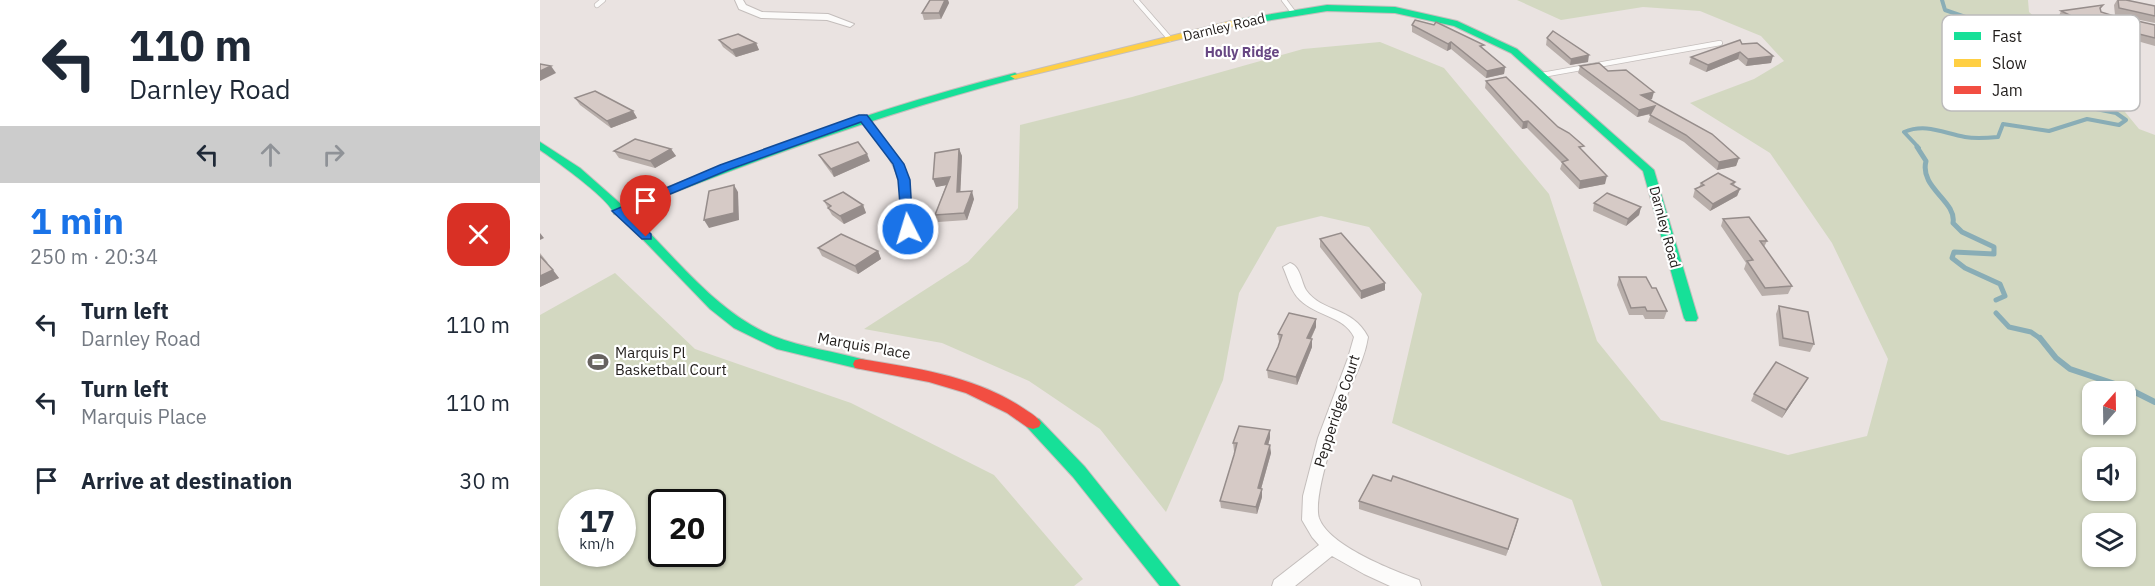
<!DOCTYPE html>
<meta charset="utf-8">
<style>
:root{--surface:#fff;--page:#f2f2f3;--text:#1f2937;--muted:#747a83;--accent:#1a73e8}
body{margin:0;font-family:"IBM Plex Sans",sans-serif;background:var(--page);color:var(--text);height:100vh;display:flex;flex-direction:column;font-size:22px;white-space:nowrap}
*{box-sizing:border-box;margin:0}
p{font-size:20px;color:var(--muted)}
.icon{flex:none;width:33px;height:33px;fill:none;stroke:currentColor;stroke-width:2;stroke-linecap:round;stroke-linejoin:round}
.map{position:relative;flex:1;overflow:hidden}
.drawer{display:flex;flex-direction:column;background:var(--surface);width:540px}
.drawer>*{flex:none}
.guide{background:#fff;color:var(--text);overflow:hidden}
.needle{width:39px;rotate:20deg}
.controls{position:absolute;left:1542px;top:381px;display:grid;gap:12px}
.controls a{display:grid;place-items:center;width:54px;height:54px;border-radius:12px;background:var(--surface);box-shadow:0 2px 4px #0004;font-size:30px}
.speed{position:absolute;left:18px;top:489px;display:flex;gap:12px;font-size:30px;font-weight:700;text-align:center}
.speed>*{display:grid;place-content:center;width:78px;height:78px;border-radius:50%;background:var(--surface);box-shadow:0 2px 4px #0004;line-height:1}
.speed small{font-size:15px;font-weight:400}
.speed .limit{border:3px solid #111;border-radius:9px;background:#fff;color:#111}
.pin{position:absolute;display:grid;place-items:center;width:51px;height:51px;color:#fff;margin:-62px -26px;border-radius:50% 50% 50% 0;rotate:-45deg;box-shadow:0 0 6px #0007}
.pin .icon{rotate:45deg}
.me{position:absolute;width:66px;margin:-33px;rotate:355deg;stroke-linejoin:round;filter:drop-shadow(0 0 4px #0008)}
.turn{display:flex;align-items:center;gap:21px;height:126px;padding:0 30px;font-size:27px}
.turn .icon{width:78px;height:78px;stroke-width:2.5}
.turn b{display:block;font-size:42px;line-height:51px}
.lanes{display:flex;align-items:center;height:57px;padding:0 30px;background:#0003;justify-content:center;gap:30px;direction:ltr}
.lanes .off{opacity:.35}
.round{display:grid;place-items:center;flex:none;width:63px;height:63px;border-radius:18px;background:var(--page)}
.overview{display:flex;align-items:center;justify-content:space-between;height:102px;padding:0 30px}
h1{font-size:36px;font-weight:700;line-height:45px;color:var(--accent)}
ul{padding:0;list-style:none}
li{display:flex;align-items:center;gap:18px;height:78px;padding:0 30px}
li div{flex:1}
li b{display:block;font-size:22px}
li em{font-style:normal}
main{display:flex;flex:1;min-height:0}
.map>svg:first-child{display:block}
.green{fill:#d3d8c1;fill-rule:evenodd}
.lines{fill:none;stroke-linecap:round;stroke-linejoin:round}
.stream-far2{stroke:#89adb6;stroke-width:4}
.stream-far1{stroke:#89adb6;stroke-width:5}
.stream{stroke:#89adb6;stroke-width:6}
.lane-far1-casing{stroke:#c4bebc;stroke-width:6}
.lane-casing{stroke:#c4bebc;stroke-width:8}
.street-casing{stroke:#c4bebc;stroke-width:2}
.fast-casing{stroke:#c4bebc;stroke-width:2}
.slow-casing{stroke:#c4bebc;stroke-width:2}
.jam-casing{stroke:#c4bebc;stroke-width:2}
.lane-far1{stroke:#fcfbfa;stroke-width:4.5}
.lane{stroke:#fcfbfa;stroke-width:6}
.street{fill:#fcfbfa;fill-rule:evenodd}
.fast{fill:#16e098;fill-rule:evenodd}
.slow{fill:#ffcf43;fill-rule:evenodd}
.jam{fill:#f24e42;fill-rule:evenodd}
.wall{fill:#b8aeaa}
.shaded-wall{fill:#968d8b}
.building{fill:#d6cac6;stroke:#968d8b;stroke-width:1.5}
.route{fill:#1a73e8;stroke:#114b97;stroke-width:1.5}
.labels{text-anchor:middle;stroke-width:4.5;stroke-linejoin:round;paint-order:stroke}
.far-street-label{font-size:14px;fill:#211d1b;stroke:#fff}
.far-neighbourhood-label{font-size:14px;font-weight:bold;fill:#674783;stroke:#fff}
.street-label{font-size:15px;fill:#211d1b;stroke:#fff}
.poi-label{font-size:15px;fill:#211d1b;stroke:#fff;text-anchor:start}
.key{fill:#fff;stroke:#bcbbbb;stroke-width:1.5}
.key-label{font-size:16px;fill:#211d1b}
</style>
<main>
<section class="drawer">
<div class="guide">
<div class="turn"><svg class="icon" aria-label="left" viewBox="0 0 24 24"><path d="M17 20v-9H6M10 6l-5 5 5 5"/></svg><div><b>110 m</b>Darnley Road</div></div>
<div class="lanes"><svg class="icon" aria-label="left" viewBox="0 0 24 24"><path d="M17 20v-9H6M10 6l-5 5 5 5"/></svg><svg class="icon off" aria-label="ahead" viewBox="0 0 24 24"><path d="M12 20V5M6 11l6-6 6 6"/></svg><svg class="icon off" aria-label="right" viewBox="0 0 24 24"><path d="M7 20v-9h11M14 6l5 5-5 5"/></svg></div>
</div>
<div class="overview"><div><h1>1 min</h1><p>250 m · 20:34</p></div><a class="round" style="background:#d93025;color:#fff"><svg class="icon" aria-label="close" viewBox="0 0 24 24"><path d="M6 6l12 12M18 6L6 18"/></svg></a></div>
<ul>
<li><svg class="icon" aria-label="left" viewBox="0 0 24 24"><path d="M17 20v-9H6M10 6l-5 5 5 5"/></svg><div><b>Turn left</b><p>Darnley Road</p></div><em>110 m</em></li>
<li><svg class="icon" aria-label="left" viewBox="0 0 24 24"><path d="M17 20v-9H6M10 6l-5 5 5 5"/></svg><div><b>Turn left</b><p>Marquis Place</p></div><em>110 m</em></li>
<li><svg class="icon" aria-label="arrive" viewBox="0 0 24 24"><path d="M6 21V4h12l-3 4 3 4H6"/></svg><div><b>Arrive at destination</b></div><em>30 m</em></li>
</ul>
</section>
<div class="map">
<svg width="1615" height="586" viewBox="0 0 1615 586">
<rect width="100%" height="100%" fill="#eae3e1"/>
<!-- green -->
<g class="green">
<path d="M 977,0 L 1488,0 L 1489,12 L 1544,62 L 1599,129 L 1615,135 L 1615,586 L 1062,586 L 1032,500 L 852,423 L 882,294 L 829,227 L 781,216 L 737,227 L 699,293 L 683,380 L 626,512 L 560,429 L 489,381 L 402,343 L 324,329 L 428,262 L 478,208 L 480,125 L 592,97 L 763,49 L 840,42 L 904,68 L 1009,194 L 1057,341 L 1121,420 L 1248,455 L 1327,436 L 1348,359 L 1292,243 L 1230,153 L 1150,103 L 1214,79 L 1244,61 L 1221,36 L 1160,11 L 1103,7 L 1021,20 ZM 1552,392 L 1586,392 L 1586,424 L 1552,424 ZM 1552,458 L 1586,458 L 1586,490 L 1552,490 ZM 1552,524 L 1586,524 L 1586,556 L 1552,556 Z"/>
<path d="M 75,273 L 155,349 L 311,403 L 454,475 L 543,579 L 534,586 L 0,586 L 0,315 ZM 82,502 L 82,554 L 32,554 L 32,502 ZM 122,502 L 172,502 L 172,554 L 122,554 Z"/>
</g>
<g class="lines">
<!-- stream-far2 -->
<path class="stream-far2" d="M 1379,148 L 1364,132 C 1386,123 1403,133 1425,137 C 1436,139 1447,138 1458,137 L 1463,124 L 1509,131 L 1547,119 L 1579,125 L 1586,120 L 1576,113 L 1546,107 L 1547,100 L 1554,98 L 1548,92 L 1550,90 C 1526,79 1507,42 1483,38 C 1475,36 1467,40 1459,38 L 1437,21 L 1405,10 L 1402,0"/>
<!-- stream-far1 -->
<g class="stream-far1">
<path d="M 1377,147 L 1386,161 C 1379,188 1417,201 1413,223 L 1422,232 L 1454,247 L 1454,254 L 1414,252 L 1412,258 L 1425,268 L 1460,284 L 1465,296 L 1456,300"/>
<polyline points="1456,313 1469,327 1491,332 1501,339"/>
</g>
<!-- stream -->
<polyline class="stream" points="1500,338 1516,358 1530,369 1587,388 1615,402"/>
<!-- lane-far1 casing -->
<g class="lane-far1-casing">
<g id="lane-far1">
<polyline points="596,0 630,39"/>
<polyline points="744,0 753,12"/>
<polyline points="57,5 63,0"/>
<polyline points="1568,18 1615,28"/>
<polyline points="1002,75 1180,43"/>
<polyline points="323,117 346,148"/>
</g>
</g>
<!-- lane casing -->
<g class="lane-casing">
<path id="lane" d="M 345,147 C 366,175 365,195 368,229"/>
</g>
<!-- street casing -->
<g class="street-casing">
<g id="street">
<polygon points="195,0 203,0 206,5 222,12 288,14 314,24 310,27 287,20 221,18 199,9"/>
<path d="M 750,263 C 760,266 761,281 766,290 C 782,313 812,306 828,337 C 825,357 816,374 808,393 C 800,417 772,496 779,518 C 789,546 852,570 879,580 L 881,586 L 850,586 L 824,574 L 792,556 L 755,586 L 732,586 L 734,580 L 779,545 L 772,537 L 762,520 L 763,496 L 778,438 L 808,358 L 814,337 C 804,316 776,316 760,300 C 751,292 748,278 743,267 Z"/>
</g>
</g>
<!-- fast casing -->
<g class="fast-casing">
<g id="fast">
<polygon points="787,5 855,7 917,21 977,49 1114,170 1158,318 1156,321 1146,321 1144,318 1103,171 971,53 914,26 855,13 787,11 695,26 691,23 695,20"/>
<path d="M 475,73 L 480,76 L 478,78 C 345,113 216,159 88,211 C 133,254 175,312 233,336 C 263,348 294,351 325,360 L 327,364 L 325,368 L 320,369 L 237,349 L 194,328 L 170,309 L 86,222 L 78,215 L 74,214 C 71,200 15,160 0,150 L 0,142 L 40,168 L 82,205 C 211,154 340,107 475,73 Z"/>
<polygon points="493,417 499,419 545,467 640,586 620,586 533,477 487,427 485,423 487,419"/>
</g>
</g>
<!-- slow casing -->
<g class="slow-casing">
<polygon id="slow" points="695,20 698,21 698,25 475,79 470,76"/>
</g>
<!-- jam casing -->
<g class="jam-casing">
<path id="jam" d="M 320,359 C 376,368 435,376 483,408 C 490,413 497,416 501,423 L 499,427 L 493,429 L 487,427 L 467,413 L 426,393 L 389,382 L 315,368 L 313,364 L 315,360 Z"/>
</g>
<!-- lane-far1 -->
<use href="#lane-far1" class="lane-far1"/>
<!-- lane -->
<use href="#lane" class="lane"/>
<!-- street -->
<use href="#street" class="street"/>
<!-- fast -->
<use href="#fast" class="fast"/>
<!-- slow -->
<use href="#slow" class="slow"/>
<!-- jam -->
<use href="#jam" class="jam"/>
</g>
<!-- wall -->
<g class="wall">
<polygon points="390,0 408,0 409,3 401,19 384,20 382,13"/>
<polygon points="1577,0 1586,0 1615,6 1615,23 1575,15 1574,5"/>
<polygon points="1563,5 1560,10 1561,12 1573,23 1540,28 1518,18 1521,11"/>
<polygon points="1593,20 1615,25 1615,46 1583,37"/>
<polygon points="872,25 943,49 965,67 964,74 946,78 911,49 907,51 872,32"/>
<polygon points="1007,38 1048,62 1030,65 1006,45"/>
<polygon points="179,40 216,43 219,50 196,57 183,47"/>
<polygon points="1202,44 1231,63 1206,66 1198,59 1166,72 1149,64 1151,57"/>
<polygon points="1040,66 1068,71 1112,99 1110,100 1199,158 1196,166 1177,170 1144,142 1108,122 1111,114 1097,117 1038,73"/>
<polygon points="946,81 1043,151 1065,184 1039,189 1020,169 1022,163 987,128 982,129 945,88"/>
<polygon points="35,98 93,111 97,118 71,128 40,105"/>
<polygon points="131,149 136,156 115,168 79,158 74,151"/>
<polygon points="419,149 422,156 420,192 434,199 427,220 398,222 395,215 406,185 396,187"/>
<polygon points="279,155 330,161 294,177 283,162"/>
<polygon points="1195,182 1194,186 1200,189 1197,196 1170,211 1153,197 1155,189 1159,187 1161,183"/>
<polygon points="284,201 323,205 326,213 304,224 292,215"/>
<polygon points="1054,203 1101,207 1099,215 1086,226 1053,211"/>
<polygon points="1183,219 1227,241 1224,247 1252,286 1248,294 1222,296 1204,269 1206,263 1181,226"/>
<polygon points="780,239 845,283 845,290 821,299 780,247"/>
<polygon points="278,248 338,251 341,259 318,274 282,256"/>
<polygon points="0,253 8,263 5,262 19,278 0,287"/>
<polygon points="1079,277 1112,288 1127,311 1124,319 1105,319 1103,315 1089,315 1077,285"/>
<polygon points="1239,306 1274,344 1270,352 1239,346 1236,314"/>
<polygon points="776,319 776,327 771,339 772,347 757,385 728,378 727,370 740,342 739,342 738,334"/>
<polygon points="1263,386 1242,418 1211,401 1214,394"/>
<polygon points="730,438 728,445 731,453 721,489 722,497 717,514 681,508 680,501 695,451 694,451 693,443"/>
<polygon points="851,481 978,519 966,556 819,509 819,501"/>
</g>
<!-- shaded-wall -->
<g class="shaded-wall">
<polygon points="405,0 408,0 409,3 401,19 399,13"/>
<polygon points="1577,17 1573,23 1540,28 1544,22"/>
<polygon points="911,42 911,49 907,51 908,44"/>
<polygon points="216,43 219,50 196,57 192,50"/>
<polygon points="1200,52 1198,59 1166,72 1168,65"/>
<polygon points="1049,55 1048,62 1030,65 1031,59"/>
<polygon points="1233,56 1231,63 1206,66 1208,59"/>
<polygon points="11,66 16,73 0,81 0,71"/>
<polygon points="965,67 964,74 946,78 947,71"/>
<polygon points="1114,92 1112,99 1099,102 1101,95"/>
<polygon points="1115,106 1113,113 1097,117 1099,110"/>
<polygon points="93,111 97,118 71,128 67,121"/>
<polygon points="988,121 987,128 982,129 983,122"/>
<polygon points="131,149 136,156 115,168 110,161"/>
<polygon points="419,149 422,156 420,200 417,192"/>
<polygon points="327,154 330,161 294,177 291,169"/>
<polygon points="1199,158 1196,166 1177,170 1179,162"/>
<polygon points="1067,176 1065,184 1039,189 1040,181"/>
<polygon points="410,177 413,184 396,187 393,179"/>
<polygon points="194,185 198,192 199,220 169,228 164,220"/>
<polygon points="1200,189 1197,196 1170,211 1173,204"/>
<polygon points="432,191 434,199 427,220 424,213"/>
<polygon points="323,205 326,213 304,224 300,216"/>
<polygon points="1101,207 1099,215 1086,226 1088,219"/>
<polygon points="0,233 4,238 0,240"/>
<polygon points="338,251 341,259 318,274 315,266"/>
<polygon points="13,270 19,278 0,287 0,276"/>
<polygon points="845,283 845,290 821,299 821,291"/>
<polygon points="776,319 776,327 767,346 767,338"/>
<polygon points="772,339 772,347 757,385 756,377"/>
<polygon points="1268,378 1263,386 1242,418 1246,410"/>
<polygon points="730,430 730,438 726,452 725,444"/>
<polygon points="730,445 731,453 719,496 718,488"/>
<polygon points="722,489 722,497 717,514 716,507"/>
<polygon points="978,519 976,527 966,556 968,549"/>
</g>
<!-- building -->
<g class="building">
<polygon points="390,0 405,0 399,13 382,13"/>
<polygon points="1578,0 1586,0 1615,6 1615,16 1579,8"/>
<polygon points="1563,5 1560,8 1561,12 1577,17 1544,22 1521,11"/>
<polygon points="875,20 894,25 896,22 944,45 940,46 965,67 947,71 911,42 908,44 872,25"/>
<polygon points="1593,20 1615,25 1615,38 1587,31"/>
<polygon points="1013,31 1049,55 1031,59 1007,38"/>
<polygon points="198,34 216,43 192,50 179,40"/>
<polygon points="1200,40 1202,44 1217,43 1233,56 1208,59 1200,52 1168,65 1151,57"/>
<polygon points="1059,63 1068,71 1086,70 1114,92 1101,95 1172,134 1199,158 1179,162 1146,135 1110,115 1115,106 1099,110 1040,66"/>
<polygon points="0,64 11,66 0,71"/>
<polygon points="966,77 1018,127 1029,133 1044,146 1039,147 1067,176 1040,181 1022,162 1028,160 988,121 983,122 946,81"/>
<polygon points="55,91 93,111 67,121 35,98"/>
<polygon points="95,139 131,149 110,161 74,151"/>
<polygon points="318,142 327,154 291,169 279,155"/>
<polygon points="419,149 417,192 432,191 424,213 395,215 410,177 393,179 395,153"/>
<polygon points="1178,173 1195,182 1191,184 1200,189 1173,204 1155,189 1164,185 1161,183"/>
<polygon points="194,185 194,213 164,220 169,191"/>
<polygon points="303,192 323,205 300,216 288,208 291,206 284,201"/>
<polygon points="1067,193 1101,207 1088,219 1054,203"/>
<polygon points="1209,217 1227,241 1220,241 1252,286 1225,288 1207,261 1213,260 1183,219"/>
<polygon points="801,233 845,283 821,291 780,239"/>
<polygon points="301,234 338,251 315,266 278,248"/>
<polygon points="0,256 13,270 0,276"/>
<polygon points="1079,277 1106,277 1112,288 1116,288 1127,311 1107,311 1105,307 1091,308"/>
<polygon points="1239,306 1268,312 1274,344 1243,338"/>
<polygon points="749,313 776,319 767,338 772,339 756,377 727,370 738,347 742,335 738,334"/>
<polygon points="1236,362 1268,378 1246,410 1214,394"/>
<polygon points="699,426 730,430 725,444 730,445 718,488 722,489 716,507 680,501 694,455 697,443 693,443"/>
<polygon points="833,475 851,481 853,476 978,519 968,549 819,501"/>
</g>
<!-- route -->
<polygon class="route" points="319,115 327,115 364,164 370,180 373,232 368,233 362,229 358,180 353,164 321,122 188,170 87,212 111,234 111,239 102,239 72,211 180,165"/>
<!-- icons -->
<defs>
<g id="stadium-bare" transform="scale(1.62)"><path d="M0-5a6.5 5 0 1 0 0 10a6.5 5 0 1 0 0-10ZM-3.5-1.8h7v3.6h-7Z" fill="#676260" stroke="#fff" stroke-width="2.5" paint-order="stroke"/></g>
</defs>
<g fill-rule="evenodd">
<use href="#stadium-bare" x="58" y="362"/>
</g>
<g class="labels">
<!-- far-street labels -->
<g class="far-street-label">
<text transform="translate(684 27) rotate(-13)" y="5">Darnley Road</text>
<text transform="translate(1125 227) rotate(75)" y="5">Darnley Road</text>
</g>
<!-- far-neighbourhood labels -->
<g class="far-neighbourhood-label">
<text x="702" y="57">Holly Ridge</text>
</g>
<!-- street labels -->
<g class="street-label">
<text transform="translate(324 346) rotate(10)" y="5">Marquis Place</text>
<text transform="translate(797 411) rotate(-72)" y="5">Pepperidge Court</text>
</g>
<!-- poi labels -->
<g class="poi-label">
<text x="75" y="358">Marquis Pl<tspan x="75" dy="17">Basketball Court</tspan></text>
</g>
</g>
<!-- legend -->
<rect x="1402" y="15" width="198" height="96" rx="9" class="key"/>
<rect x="1414" y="32" width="27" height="8" fill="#16e098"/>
<rect x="1414" y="59" width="27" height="8" fill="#ffcf43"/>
<rect x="1414" y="86" width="27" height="8" fill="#f24e42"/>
<g class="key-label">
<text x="1452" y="42">Fast</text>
<text x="1452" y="69">Slow</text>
<text x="1452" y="96">Jam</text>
</g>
</svg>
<div class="controls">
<a><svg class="needle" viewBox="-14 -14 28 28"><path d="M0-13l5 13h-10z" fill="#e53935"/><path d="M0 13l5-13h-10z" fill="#747a83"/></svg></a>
<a><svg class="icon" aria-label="sound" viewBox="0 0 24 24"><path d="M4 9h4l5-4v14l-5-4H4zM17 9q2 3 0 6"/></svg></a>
<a><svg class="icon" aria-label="layers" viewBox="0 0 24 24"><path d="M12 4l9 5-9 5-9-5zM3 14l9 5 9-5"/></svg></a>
</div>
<div class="speed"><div>17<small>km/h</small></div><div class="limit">20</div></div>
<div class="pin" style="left:106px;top:237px;background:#d93025"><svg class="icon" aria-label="arrive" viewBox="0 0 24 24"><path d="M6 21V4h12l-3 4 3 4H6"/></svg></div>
<svg class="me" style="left:368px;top:229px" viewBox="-20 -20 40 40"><circle r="17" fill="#1a73e8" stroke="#fff" stroke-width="3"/><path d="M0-11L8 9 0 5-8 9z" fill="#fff"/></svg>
</div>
</main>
